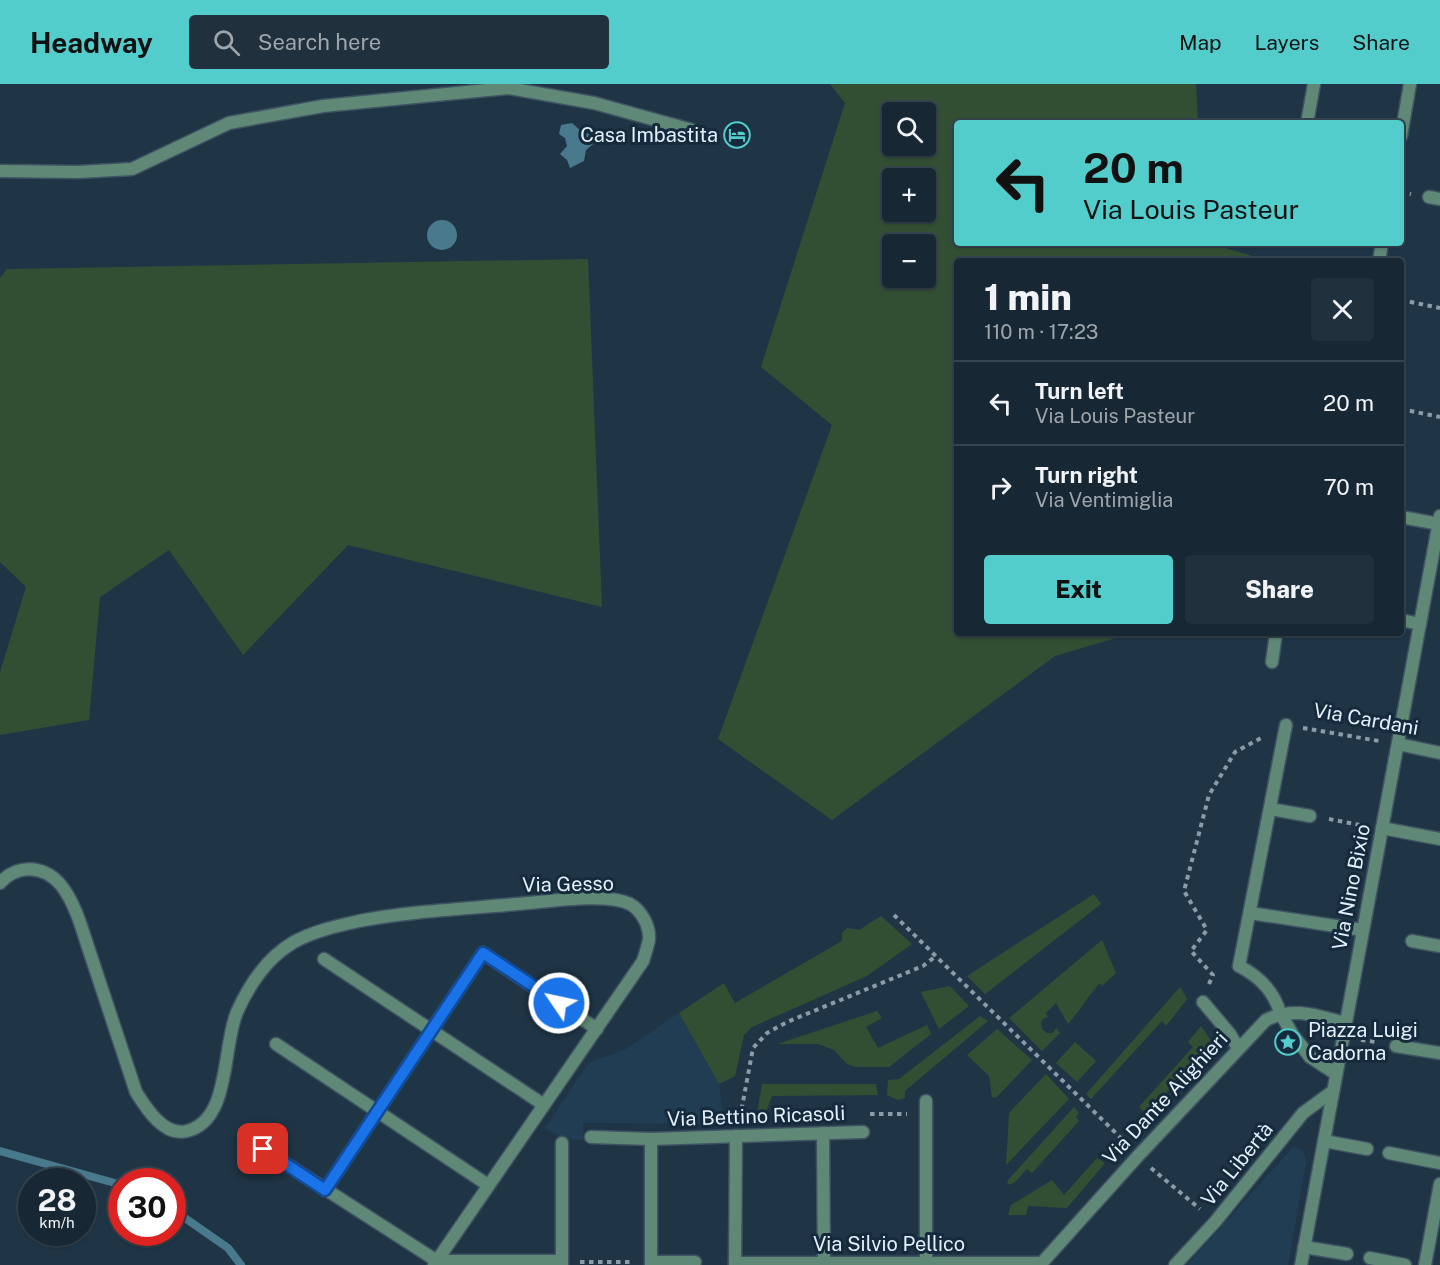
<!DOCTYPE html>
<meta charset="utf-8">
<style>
:root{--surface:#172834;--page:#20303c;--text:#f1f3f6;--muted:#9ea6ac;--line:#36444f;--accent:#52cdcc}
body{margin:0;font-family:"Public Sans",sans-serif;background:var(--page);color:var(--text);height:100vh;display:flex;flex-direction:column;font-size:22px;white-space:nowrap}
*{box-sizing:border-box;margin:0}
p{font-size:20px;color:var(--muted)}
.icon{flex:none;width:33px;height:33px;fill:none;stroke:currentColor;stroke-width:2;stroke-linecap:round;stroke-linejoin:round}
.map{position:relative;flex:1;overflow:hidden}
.drawer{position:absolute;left:954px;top:174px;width:450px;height:378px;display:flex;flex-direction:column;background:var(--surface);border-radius:6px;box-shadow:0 2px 4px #0004,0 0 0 2px var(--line)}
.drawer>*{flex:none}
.top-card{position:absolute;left:954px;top:36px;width:450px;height:126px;border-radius:6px;box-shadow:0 2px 4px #0004,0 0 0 2px var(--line);background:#52cdcc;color:#111;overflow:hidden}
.buttons{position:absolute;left:882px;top:18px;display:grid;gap:12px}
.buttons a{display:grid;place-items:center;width:54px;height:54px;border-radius:6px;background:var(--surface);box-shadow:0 2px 4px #0004,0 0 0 2px var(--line);font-size:30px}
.speed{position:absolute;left:18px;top:1084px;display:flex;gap:12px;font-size:30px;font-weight:700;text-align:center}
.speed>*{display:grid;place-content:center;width:78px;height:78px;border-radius:50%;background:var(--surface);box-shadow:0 2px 4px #0004,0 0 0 2px var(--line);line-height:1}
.speed small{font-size:15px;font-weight:400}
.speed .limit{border:9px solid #d22;background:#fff;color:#111}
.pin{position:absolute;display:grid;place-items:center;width:51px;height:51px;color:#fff;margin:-26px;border-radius:12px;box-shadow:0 3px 9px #0006}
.me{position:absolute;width:66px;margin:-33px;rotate:304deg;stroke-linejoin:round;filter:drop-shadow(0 0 4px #0008)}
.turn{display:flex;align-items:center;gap:21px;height:126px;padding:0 30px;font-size:27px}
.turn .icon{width:78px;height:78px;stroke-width:2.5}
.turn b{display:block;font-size:42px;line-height:51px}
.round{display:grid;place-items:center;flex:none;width:63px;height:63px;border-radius:6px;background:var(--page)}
.head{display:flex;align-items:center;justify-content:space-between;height:102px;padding:0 30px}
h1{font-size:36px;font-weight:800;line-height:45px}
.action{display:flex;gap:12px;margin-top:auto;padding:12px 30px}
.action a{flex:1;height:69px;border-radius:6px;background:var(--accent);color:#111;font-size:24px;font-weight:800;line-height:69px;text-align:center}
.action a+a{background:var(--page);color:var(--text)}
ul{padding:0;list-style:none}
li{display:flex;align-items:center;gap:18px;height:84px;padding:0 30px;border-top:2px solid var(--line)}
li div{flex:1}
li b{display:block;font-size:22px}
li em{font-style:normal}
header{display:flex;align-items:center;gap:36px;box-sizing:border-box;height:84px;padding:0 30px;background:var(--accent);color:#111}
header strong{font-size:28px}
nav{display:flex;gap:33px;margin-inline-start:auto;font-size:21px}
.search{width:420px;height:54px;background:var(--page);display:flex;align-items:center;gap:15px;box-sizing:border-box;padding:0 21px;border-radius:6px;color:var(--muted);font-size:22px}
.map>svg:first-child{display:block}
.built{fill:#213d54}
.green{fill:#324f34;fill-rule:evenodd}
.water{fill:#49798c}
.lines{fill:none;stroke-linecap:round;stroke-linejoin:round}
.stream{stroke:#49798c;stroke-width:8}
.service-casing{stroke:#3f5363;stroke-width:15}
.pedestrian-casing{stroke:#3f5363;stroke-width:15}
.minor-casing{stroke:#3f5363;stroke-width:15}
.tertiary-casing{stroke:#3f5363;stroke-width:15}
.path{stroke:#8a9ba9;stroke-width:4;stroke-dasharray:4.5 4.5;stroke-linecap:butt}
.service{stroke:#5f8976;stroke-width:12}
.pedestrian{stroke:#5f8976;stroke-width:12}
.minor{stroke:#5f8976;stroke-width:12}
.tertiary{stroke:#5f8976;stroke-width:12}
.route-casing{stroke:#114b97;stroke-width:15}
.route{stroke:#1a73e8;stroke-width:10}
.labels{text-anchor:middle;stroke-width:6;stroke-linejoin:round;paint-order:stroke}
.poi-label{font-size:20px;fill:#e4f1fd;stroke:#152a3c;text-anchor:end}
.street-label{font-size:20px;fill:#e4f1fd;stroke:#152a3c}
</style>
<header>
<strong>Headway</strong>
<div class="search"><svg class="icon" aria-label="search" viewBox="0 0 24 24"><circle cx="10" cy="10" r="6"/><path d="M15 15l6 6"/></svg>Search here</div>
<nav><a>Map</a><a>Layers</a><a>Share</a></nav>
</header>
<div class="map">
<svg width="1440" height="1181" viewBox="0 0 1440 1181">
<rect width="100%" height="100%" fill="#1f3546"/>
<!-- built -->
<g class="built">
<polygon points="679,929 719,1000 724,1040 583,1039 583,1056 563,1055 545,1044 589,979 626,965"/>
<polygon points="1293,1063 1300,1065 1305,1071 1306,1079 1288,1181 1187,1181"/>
</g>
<!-- green -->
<g class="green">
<path d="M 830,0 L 1196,0 L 1198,39 L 957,39 L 957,159 L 1209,159 L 1269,177 L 957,177 L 957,549 L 1133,549 L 1055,572 L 832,736 L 718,655 L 832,341 L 761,283 L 845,19 ZM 892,28 L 926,28 L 926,62 L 892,62 ZM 892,94 L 926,94 L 926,128 L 892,128 ZM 892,160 L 926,160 L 926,194 L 892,194 Z"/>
<polygon points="588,175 602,523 348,461 243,571 169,466 100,513 89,636 0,651 0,588 26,503 0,478 0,194 7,185"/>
<polygon points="1094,810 1101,820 985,910 967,892"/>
<polygon points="881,832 912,860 867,892 752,943 744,951 735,992 719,1000 679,929 724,899 735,919 842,857 842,849 847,844 859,846"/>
<path d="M 1102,856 L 1116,889 L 1102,902 L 1100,899 C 1087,913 1080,927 1068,940 L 1056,919 L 1046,929 L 1048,933 L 1043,935 L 1041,939 L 1042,945 L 1047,949 L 1053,949 L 1056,944 L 1060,949 L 1042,967 L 1009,934 Z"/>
<polygon points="950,902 969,922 939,945 921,908"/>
<polygon points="1180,903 1187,915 1166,942 1162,937 1091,1015 1086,1010"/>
<polygon points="877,927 882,934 866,943 878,964 927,941 931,950 889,983 856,983 847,980 834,966 818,960 777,960"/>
<polygon points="980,932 988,937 905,1007 905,1014 898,1016 887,1011 888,996 899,995"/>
<polygon points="1201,942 1212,958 1147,1030 1139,1023 1193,963 1188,958"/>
<polygon points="997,945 1032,976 996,1014 992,1013 989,992 967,971"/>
<polygon points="1075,958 1096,977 1077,998 1056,979"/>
<polygon points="1046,990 1069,1015 1006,1081 1009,1029"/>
<polygon points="762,1000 876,1000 878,1011 772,1012 762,1038 755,1041"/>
<polygon points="1074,1023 1079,1029 1076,1033 1079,1037 1032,1089 1027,1085 1014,1099 1007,1101 1008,1096"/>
<polygon points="1097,1074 1105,1079 1067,1124 1028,1122 1026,1131 1008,1131 1011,1121 1052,1096 1064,1111"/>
</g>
<!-- water -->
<g class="water">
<polygon points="572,39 582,48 592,51 593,60 586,66 584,77 570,84 567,76 560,70 567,62 565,54 559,50 561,41"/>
<circle cx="442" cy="151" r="15"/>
</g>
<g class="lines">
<!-- stream -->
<g class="stream">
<polyline points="0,1067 122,1101"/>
<polyline points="172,1125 228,1164 241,1181"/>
</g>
<!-- service casing -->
<g class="service-casing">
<g id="service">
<polyline points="0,87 78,88 132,85 229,39 323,22 508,4 594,19 692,46"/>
<polyline points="1280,929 1293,951 1310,973 1336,990"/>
</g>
</g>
<!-- pedestrian casing -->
<g class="pedestrian-casing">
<path id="pedestrian" d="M 1239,882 C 1260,893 1274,907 1280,929"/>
</g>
<!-- minor casing -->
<g class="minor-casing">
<g id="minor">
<polyline points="1307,39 1314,0"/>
<polyline points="1401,52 1410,0"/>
<polyline points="1429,113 1440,115"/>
<polyline points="1379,177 1382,159"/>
<polyline points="1401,433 1440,440"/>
<polyline points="1401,536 1420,540"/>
<polyline points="1272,578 1276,549"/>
<polyline points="1398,660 1440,669"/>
<polyline points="1270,725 1310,732"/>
<polyline points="1382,744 1440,755"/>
<polyline points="1250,829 1362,846"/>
<polyline points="1412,857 1440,862"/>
<polyline points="324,875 544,1021"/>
<polyline points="1239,882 1286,641"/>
<polyline points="1203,918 1230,950 1238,964"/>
<polyline points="276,960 488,1101"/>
<polyline points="1396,962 1440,969"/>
<polyline points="926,1017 926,1181"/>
<polyline points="823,1049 824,1181"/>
<polyline points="591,1053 651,1055 863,1048"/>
<polyline points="1324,1057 1367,1065"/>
<polyline points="562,1059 562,1181"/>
<polyline points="263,1065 437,1177 562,1177"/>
<polyline points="1389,1069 1440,1079"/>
<polyline points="325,1106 483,869 597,945"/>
<polyline points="1304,1163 1347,1170"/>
<polyline points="1370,1174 1405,1181"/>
<polyline points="651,1178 695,1178"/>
<polyline points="735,1179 1042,1179"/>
<polyline points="651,1181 651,1055"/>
<polyline points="735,1181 736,1052"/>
<polyline points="1175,1181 1215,1138 1303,1029 1333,1007"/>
</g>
</g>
<!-- tertiary casing -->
<g class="tertiary-casing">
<g id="tertiary">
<path d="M 0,799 C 17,780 43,781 60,800 C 76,819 83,849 91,872 C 106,917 121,963 136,1008 C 146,1024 164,1053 187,1047 C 231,1036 222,963 237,928 C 249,901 268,873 294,858 C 314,847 337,842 359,837 C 411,827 464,825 517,820 C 546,818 605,808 630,820 C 641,826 650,842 649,855 C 648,862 645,870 643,877 L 434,1181"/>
<path d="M 1040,1181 L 1138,1072 L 1266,936 C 1294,922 1317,932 1345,939"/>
<polyline points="1301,1181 1440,432"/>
<polyline points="1425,1181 1440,1100"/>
</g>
</g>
<!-- path -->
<g class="path">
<polyline points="1401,108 1411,110"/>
<polyline points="1401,216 1440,224"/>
<polyline points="1401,325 1440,333"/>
<polyline points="1303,644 1379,657"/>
<polyline points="1329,735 1365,742"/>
<polyline points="894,831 1127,1060"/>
<polyline points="1209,900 1213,891 1191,867 1207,846 1184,807 1209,711 1235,668 1263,653"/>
<polyline points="1361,956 1377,958"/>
<polyline points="870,1030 907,1030"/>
<polyline points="740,1034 753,964 767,949 787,938 923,882 936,872"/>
<polyline points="1151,1084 1200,1125"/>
<polyline points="580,1178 632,1178"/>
</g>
<!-- service -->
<use href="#service" class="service"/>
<!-- pedestrian -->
<use href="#pedestrian" class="pedestrian"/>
<!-- minor -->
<use href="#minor" class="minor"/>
<!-- tertiary -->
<use href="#tertiary" class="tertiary"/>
</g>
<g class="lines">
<!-- route casing -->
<g class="route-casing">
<polyline id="route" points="263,1065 325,1106 483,869 559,919"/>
</g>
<!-- route -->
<use href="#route" class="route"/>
</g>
<!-- icons -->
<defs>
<g id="hotel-ring" transform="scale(1.35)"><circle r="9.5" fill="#152a3c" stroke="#52cdcc" stroke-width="1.5"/><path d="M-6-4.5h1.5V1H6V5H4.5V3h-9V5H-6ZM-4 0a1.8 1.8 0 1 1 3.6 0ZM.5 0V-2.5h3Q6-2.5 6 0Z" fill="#52cdcc"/></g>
<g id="sight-ring" transform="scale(1.35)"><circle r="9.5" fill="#152a3c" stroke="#52cdcc" stroke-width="1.5"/><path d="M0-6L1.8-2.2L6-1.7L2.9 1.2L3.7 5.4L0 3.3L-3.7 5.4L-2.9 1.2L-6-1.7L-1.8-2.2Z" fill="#52cdcc"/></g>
</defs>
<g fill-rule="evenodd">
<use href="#hotel-ring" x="737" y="51"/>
<use href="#sight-ring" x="1288" y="958"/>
</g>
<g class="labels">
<!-- poi labels -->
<g class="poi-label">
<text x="718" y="58">Casa Imbastita</text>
<text x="1308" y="953" text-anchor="start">Piazza Luigi<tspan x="1308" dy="23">Cadorna</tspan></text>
</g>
<!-- street labels -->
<g class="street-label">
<text transform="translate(1366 635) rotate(10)" y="7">Via Cardani</text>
<text transform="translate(568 800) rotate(-1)" y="7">Via Gesso</text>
<text transform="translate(1351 803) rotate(-79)" y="7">Via Nino Bixio</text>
<text transform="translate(1165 1014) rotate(-47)" y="7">Via Dante Alighieri</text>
<text transform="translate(756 1032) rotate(-2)" y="7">Via Bettino Ricasoli</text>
<text transform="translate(1237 1080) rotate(-51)" y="7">Via Libertà</text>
<text x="889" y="1167">Via Silvio Pellico</text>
</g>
</g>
</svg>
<div class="buttons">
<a><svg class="icon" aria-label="search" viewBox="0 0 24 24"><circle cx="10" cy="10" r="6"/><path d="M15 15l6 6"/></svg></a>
<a>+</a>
<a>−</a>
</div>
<div class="speed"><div>28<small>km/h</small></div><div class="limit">30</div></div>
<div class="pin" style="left:263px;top:1065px;background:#d93025"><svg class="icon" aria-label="arrive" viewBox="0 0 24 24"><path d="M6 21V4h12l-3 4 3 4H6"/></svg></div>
<svg class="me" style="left:559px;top:919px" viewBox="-20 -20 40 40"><circle r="17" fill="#1a73e8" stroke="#fff" stroke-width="3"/><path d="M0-11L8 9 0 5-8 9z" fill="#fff"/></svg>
<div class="top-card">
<div class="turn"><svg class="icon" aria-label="left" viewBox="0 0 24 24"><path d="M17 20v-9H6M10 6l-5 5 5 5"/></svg><div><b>20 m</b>Via Louis Pasteur</div></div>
</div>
<section class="drawer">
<div class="head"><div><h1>1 min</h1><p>110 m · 17:23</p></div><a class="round"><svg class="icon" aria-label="close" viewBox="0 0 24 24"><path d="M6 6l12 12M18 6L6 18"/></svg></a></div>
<ul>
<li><svg class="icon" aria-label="left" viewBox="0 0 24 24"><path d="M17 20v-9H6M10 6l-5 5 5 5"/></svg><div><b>Turn left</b><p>Via Louis Pasteur</p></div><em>20 m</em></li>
<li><svg class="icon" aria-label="right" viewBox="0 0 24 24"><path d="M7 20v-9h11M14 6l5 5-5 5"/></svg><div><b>Turn right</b><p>Via Ventimiglia</p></div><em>70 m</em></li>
</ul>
<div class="action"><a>Exit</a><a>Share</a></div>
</section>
</div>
